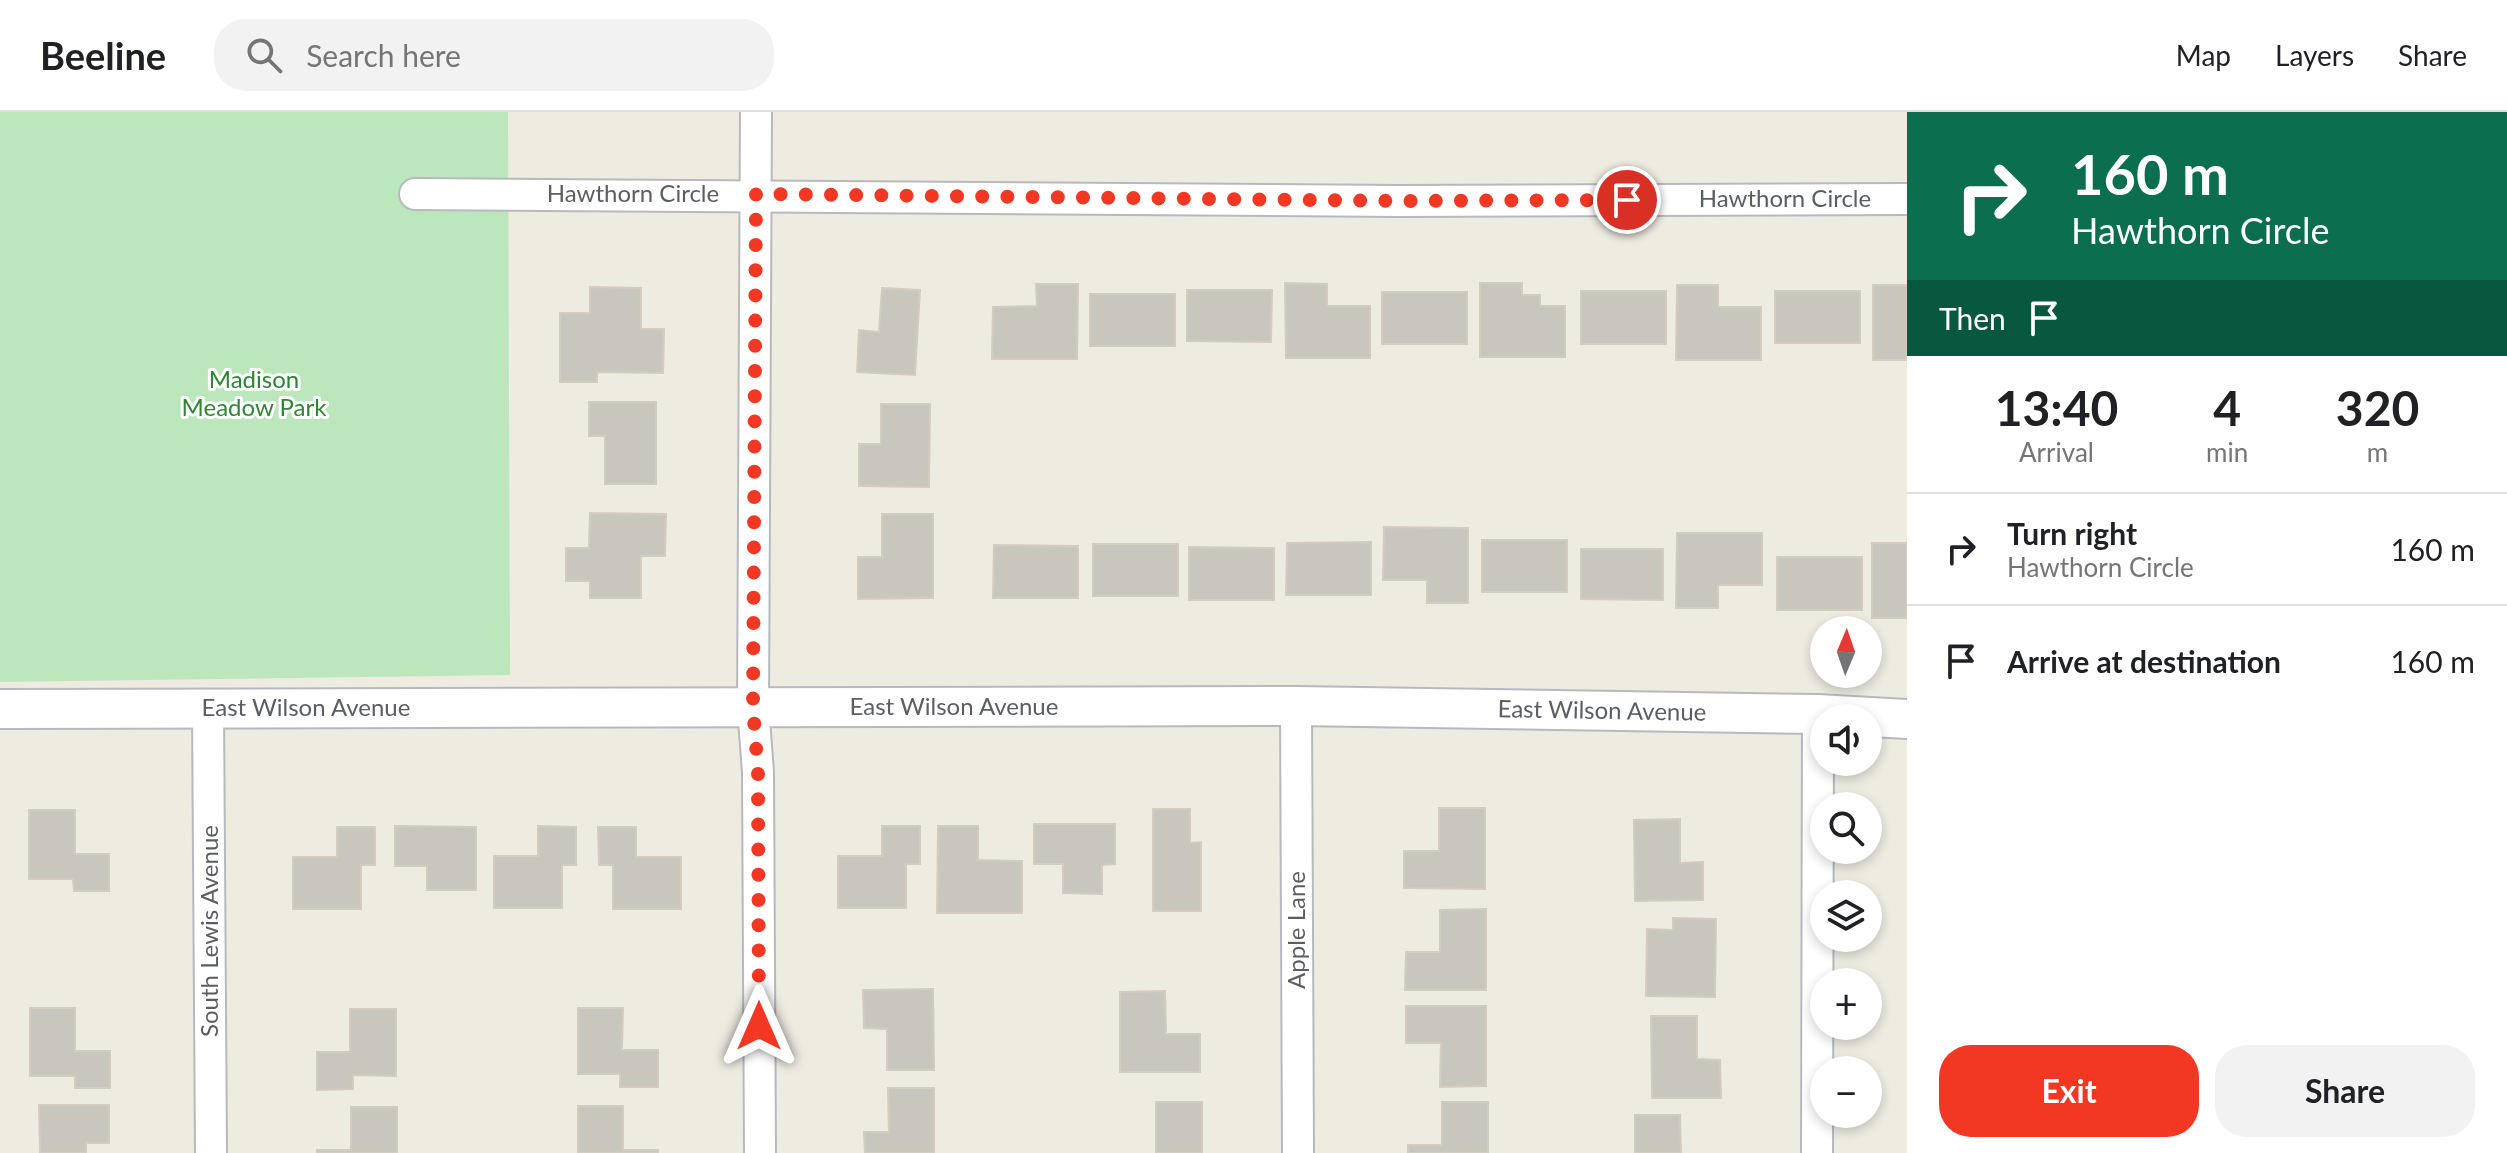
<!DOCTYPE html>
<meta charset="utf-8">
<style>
:root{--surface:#fff;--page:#f2f2f2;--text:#202124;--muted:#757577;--line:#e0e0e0;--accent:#f23723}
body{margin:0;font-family:Lato,sans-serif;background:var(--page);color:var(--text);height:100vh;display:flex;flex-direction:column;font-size:30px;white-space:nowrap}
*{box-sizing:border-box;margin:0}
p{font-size:26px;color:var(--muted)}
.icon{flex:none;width:44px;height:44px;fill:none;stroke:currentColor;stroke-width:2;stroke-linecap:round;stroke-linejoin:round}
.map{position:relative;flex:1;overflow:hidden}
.panel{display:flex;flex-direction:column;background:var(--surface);width:600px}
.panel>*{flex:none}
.top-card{background:#0b6e4f;color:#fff;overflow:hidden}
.needle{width:52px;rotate:2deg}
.fabs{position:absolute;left:1810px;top:504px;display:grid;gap:16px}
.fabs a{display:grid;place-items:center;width:72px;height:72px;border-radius:50%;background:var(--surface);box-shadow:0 4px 12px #0003;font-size:40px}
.pin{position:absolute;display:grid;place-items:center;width:68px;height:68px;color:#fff;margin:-34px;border:4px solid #fff;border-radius:50%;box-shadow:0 2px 8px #0007}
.me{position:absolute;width:88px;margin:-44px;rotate:0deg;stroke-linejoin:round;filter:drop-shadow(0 0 6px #0008)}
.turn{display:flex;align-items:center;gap:28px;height:168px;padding:0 32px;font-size:36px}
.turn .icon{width:104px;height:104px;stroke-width:2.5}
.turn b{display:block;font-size:56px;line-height:68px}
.then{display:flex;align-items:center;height:76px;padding:0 32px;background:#0003;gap:16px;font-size:30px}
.eta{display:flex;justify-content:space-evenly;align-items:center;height:136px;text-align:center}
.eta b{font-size:48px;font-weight:700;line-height:56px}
.primary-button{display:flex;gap:16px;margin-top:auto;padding:16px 32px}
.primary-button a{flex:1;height:92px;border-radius:32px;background:var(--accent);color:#fff;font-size:32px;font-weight:700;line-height:92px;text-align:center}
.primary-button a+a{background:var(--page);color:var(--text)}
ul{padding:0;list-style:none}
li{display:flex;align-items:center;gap:24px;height:112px;padding:0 32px;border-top:2px solid var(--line)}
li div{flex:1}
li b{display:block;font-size:30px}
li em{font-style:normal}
header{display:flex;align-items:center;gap:48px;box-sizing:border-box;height:112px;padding:0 40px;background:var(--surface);border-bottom:2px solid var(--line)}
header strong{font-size:38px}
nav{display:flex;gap:44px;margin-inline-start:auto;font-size:28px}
.search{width:560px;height:72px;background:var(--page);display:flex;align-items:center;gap:20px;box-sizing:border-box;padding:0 28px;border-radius:32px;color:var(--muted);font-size:30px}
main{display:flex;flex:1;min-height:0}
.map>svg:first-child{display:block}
.green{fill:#bce7bd}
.building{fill:#c9c6be;stroke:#d3cdbf;stroke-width:2}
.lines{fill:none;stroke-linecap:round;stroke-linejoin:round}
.minor-casing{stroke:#b7b9bf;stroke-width:34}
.tertiary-casing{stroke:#b7b9bf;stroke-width:42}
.minor{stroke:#fff;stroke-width:30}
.tertiary{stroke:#fff;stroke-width:38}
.route{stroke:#f23723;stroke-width:14;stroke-dasharray:0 25.2}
.labels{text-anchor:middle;stroke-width:6;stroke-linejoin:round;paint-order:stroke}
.street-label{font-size:24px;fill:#5a5e63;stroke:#fff}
.park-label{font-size:24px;fill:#2f8535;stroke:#fff}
</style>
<header>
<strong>Beeline</strong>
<div class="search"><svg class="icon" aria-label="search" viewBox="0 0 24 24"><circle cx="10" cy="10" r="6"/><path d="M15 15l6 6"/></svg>Search here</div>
<nav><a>Map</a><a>Layers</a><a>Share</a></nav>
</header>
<main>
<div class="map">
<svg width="1907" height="1041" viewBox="0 0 1907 1041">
<rect width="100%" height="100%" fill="#eeebe1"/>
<!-- green -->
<polygon class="green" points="0,0 508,0 510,563 0,570"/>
<!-- building -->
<g class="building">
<polygon points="1285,171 1327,172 1327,194 1370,194 1370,246 1286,246"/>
<polygon points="1480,171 1522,171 1522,183 1540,183 1540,194 1565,194 1565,245 1480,245"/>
<polygon points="1036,172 1078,172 1077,247 992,247 993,195 1037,194"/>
<polygon points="1677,173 1718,173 1718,195 1761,195 1761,248 1676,248"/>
<rect x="1873" y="173" width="34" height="75"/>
<polygon points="590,175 641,176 641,217 664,217 663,261 597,260 597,270 560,270 560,201 590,201"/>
<polygon points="882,176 920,178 915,263 857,260 859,218 879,220"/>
<polygon points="1187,178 1272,178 1271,230 1187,229"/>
<rect x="1581" y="179" width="85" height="53"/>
<rect x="1775" y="179" width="85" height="52"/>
<rect x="1382" y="180" width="85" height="52"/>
<rect x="1090" y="182" width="85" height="52"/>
<polygon points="589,290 656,290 656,372 605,372 605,324 589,324"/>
<polygon points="881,292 930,292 929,375 859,374 859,332 881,332"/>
<polygon points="590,401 666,402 665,444 641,444 641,486 590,486 590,469 566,469 566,436 589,436"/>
<polygon points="882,402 933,402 933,486 858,487 858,445 882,445"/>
<polygon points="1384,415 1468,416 1468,491 1427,491 1427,468 1383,468"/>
<polygon points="1677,421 1762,421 1762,473 1718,473 1718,496 1676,496"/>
<rect x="1482" y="428" width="85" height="52"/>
<polygon points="1371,430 1371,483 1286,483 1287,431"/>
<rect x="1872" y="431" width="35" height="75"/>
<rect x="1093" y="432" width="85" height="52"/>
<polygon points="994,433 1078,434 1078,486 993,486"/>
<polygon points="1189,435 1274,436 1274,488 1189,488"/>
<polygon points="1581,437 1663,437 1663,488 1581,487"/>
<rect x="1777" y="445" width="85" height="53"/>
<polygon points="1439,696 1485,696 1485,777 1404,776 1404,739 1439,739"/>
<polygon points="1153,697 1190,697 1190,731 1201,730 1201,799 1153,799"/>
<polygon points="29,698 75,698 75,742 109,742 109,779 74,779 73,767 29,767"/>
<polygon points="1680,707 1680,751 1703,750 1703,788 1635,789 1634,708"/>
<polygon points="1034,712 1115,712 1115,752 1102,753 1102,782 1063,781 1063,752 1034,752"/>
<polygon points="395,714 476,715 476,778 427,778 427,754 395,754"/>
<polygon points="538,714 576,715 576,753 562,753 562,796 494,796 494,744 538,744"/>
<polygon points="882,714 920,714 920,752 906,752 906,796 838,796 838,744 882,744"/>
<polygon points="938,714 978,714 978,748 1022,749 1022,801 937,801"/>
<polygon points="337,715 375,715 375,753 361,753 361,797 293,797 293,745 337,745"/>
<polygon points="598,715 636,715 636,745 681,745 681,797 613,797 613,753 599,753"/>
<polygon points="1486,797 1486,878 1405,878 1406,840 1440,840 1440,798"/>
<polygon points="1673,806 1716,807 1715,885 1646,884 1647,817 1673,818"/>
<polygon points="933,877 934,958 887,958 887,917 864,916 863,878"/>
<polygon points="1165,879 1166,922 1200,922 1200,960 1120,960 1120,880"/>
<polygon points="1406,894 1486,894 1486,974 1440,975 1441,931 1406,931"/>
<polygon points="30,896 75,896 75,939 110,939 110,976 75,976 75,964 30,964"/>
<polygon points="578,896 623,896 622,938 658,938 658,975 620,975 620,962 578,962"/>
<polygon points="350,897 396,897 396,964 353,963 353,977 317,978 317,940 350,940"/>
<polygon points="1651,904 1697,904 1697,947 1720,948 1721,986 1652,986"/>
<polygon points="888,976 934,976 934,1041 865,1041 864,1020 889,1020"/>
<rect x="1156" y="990" width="46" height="51"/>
<polygon points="1442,990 1488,990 1488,1041 1408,1041 1408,1033 1442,1033"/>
<polygon points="39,993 109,993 109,1031 86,1031 86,1041 40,1041"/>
<polygon points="578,994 623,994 623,1038 658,1038 658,1041 578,1041"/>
<polygon points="351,995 397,995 397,1041 317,1041 317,1038 351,1038"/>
<polygon points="1635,1003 1680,1003 1681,1041 1635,1041"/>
</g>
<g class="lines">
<!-- minor casing -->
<g class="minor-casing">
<g id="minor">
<polyline points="756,0 753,595 758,660 760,1041"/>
<polyline points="415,82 1399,89 1907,87"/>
<polyline points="1296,594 1298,1041"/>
<polyline points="208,597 211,1041"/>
<polyline points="1817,1041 1818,602"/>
</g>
</g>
<!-- tertiary casing -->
<g class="tertiary-casing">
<polyline id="tertiary" points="0,597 1296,594 1818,602 1907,607"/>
</g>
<!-- minor -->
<use href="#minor" class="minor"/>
<!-- tertiary -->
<use href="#tertiary" class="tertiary"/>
</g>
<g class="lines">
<!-- route -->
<polyline class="route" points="759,914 758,660 753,595 756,82 1399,89 1627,88"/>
</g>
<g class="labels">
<!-- street labels -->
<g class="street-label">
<text x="633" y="90">Hawthorn Circle</text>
<text x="1785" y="95">Hawthorn Circle</text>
<text x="954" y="603">East Wilson Avenue</text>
<text x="306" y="604">East Wilson Avenue</text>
<text transform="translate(1602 599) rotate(1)" y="8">East Wilson Avenue</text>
<text transform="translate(1297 818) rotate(-90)" y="8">Apple Lane</text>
<text transform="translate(210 819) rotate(-90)" y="8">South Lewis Avenue</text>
</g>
<!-- park labels -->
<g class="park-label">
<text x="254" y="276">Madison<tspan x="254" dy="28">Meadow Park</tspan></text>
</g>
</g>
</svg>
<div class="fabs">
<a><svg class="needle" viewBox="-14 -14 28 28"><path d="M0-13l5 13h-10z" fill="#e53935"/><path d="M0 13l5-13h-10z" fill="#757577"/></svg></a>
<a><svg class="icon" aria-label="sound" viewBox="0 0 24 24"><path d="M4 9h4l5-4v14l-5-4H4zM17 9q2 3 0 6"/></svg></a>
<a><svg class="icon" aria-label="search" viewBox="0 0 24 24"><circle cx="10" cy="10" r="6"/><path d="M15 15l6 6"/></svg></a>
<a><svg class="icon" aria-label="layers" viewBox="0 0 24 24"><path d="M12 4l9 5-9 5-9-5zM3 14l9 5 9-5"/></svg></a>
<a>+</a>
<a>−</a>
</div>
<div class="pin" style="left:1627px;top:88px;background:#d93025"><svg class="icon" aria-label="arrive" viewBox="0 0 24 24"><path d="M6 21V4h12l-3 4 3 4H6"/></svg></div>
<svg class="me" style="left:759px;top:914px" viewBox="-20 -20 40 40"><path d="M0-17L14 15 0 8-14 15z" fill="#f23723" stroke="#fff" stroke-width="4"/></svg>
</div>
<section class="panel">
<div class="top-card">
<div class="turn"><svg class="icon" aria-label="right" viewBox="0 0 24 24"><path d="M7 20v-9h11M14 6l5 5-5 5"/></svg><div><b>160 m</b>Hawthorn Circle</div></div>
<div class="then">Then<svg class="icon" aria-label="arrive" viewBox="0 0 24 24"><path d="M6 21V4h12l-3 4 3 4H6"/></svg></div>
</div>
<div class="eta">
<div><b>13:40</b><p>Arrival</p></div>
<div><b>4</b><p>min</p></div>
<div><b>320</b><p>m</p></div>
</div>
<ul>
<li><svg class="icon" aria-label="right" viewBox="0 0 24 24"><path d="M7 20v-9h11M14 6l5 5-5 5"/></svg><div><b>Turn right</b><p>Hawthorn Circle</p></div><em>160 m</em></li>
<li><svg class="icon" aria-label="arrive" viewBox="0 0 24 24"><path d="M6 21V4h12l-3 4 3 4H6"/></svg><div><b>Arrive at destination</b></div><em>160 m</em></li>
</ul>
<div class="primary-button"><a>Exit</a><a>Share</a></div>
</section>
</main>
